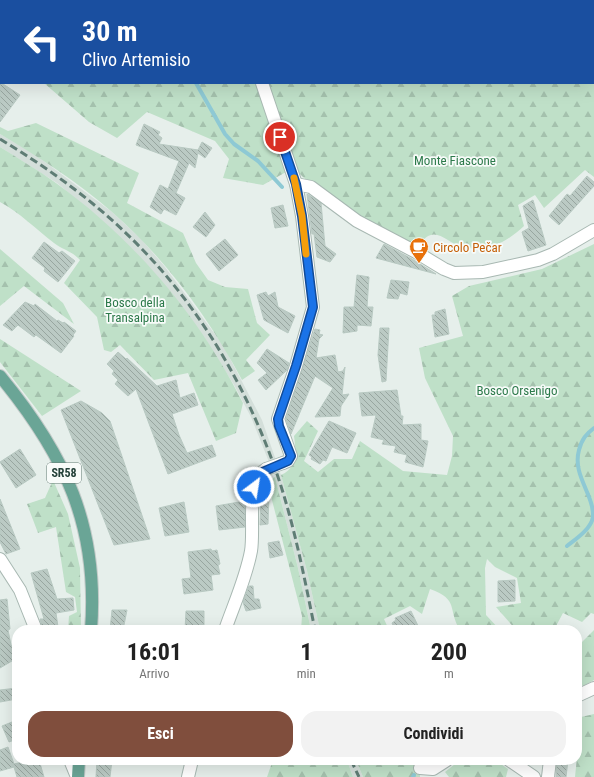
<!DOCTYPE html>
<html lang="it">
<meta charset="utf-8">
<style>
:root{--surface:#fff;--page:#f2f2f2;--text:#222;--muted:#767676;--accent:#804e3d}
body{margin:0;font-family:"Roboto Condensed",sans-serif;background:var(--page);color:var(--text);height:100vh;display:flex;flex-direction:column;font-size:15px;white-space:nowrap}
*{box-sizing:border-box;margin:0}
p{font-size:13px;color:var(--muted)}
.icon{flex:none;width:22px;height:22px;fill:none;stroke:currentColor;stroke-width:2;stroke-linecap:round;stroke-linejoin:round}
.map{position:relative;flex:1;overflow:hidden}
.panel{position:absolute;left:12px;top:625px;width:570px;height:140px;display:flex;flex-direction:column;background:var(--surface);border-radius:16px;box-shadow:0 4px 16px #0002}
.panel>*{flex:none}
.guide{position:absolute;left:0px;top:0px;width:594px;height:84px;box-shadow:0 4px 16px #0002;background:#1a4fa0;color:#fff;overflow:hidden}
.pin{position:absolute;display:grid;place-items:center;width:34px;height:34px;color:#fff;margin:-17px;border:2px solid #fff;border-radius:50%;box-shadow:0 1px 4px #0007}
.me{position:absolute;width:44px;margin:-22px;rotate:31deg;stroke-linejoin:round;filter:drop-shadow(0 0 3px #0008)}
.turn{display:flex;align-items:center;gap:14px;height:84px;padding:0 16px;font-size:18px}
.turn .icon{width:52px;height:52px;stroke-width:2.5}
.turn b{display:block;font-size:28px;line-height:34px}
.eta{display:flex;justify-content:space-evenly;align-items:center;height:68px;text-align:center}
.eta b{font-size:24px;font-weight:700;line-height:28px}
.cta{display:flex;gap:8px;margin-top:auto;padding:8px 16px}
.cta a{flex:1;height:46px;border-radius:16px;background:var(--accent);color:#fff;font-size:16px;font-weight:700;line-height:46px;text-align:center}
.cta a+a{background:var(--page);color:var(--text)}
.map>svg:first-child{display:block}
.built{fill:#d4dfda}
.forest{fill:url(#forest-firs)}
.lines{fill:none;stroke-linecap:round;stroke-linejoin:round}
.stream{stroke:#8ec9d4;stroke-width:4}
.building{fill:url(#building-back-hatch);stroke:#b8c9c2}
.minor-casing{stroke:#a8b8b2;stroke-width:14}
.primary-casing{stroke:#c2cac8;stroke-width:14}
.minor{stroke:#fff;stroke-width:12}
.primary{stroke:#6aa596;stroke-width:12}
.rail{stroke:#5f7d75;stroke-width:3;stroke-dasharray:8 4;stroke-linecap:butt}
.minor-bridge-casing{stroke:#a8b8b2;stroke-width:14;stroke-linecap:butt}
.minor-bridge{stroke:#fff;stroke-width:12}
.route-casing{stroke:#114b97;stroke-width:10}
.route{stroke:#1a73e8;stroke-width:7}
.slow{stroke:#f59e0b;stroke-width:7}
.labels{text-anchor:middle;stroke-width:3.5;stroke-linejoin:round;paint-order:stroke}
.shield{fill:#f7fbf9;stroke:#637a73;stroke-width:1}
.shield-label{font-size:12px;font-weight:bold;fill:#24423a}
.park-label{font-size:13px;fill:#2d7a4b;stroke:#f7fbf9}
.food-label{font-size:13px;fill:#c56008;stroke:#f7fbf9;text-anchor:start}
</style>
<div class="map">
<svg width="594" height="777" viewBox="0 0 594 777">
<defs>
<pattern id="forest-firs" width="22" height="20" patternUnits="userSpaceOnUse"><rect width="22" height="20" fill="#bfe0c8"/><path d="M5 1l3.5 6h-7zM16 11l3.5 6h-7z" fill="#a4c1ad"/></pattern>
<pattern id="building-back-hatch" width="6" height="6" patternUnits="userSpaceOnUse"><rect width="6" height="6" fill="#bbcac4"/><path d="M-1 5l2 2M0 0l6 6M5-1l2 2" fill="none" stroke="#98a6a0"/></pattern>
</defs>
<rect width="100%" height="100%" fill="#e6efeb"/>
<!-- built -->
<g class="built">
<polygon points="0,134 33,153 112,212 141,239 165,267 223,345 262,420 281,475 307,571 320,630 311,630 298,568 275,477 251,417 234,385 206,340 182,306 133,250 102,221 57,183 0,147"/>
<polygon points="347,760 356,760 363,777 353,777"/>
</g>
<!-- forest -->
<g class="forest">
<polygon points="0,0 234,0 235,1 1,1 1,59"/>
<path d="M 246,0 L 594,0 L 594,177 L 585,170 L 544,208 L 535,195 L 518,205 L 524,226 C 507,242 487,253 463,247 C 445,243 434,221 418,247 L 352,211 L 304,178 L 297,171 L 268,83 L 593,83 L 593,1 Z"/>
<polygon points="44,83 256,83 286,172 263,185 223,178 229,159 215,141 147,112 117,138 89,122"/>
<path d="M 36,123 L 139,173 L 127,203 L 183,233 L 196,263 L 208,280 L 225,287 L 248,289 L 257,323 L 270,335 L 246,360 L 255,371 L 242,380 C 209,318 165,258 112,212 C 78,182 39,157 0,134 L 0,127 L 8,131 Z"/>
<path d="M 0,147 C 19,159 38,170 56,183 C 134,239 200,317 243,403 L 236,433 L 216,441 L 188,373 L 154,380 L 120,345 L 111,352 L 104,350 L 97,317 L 64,283 L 80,260 C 72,251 63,250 54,243 C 36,229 20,213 0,202 Z"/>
<path d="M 594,244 L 594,614 L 591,613 L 582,622 L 563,613 L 555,628 L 558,630 L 516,630 L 496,607 L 521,603 L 517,578 L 495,567 L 487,559 L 485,568 L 486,615 L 500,630 L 460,630 C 447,609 460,600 430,589 L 422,614 L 410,606 L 384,619 L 389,630 L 320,630 L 307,571 L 281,475 C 298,468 296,451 294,436 L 307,421 L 318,431 L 304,461 L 318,472 L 334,459 L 352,459 L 360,441 L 403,471 L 447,475 L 452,456 L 453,436 L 425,378 L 419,348 L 463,336 L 452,296 L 469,286 L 542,269 Z"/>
<polygon points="0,249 63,303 74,324 24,286 0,306"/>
<polygon points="0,339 81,391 42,416 0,362"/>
<polygon points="275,477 298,568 311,630 301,630 302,616 267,481"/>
<polygon points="53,480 68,514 80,568 81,630 68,630 69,616 77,612 75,597 66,592 56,527 38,533 27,504 45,498"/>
<polygon points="594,630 594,680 583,686 577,680 577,642 580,644"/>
<polygon points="594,714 594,777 575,777 581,717"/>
<polygon points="273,760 347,760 353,777 267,777"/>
<polygon points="356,760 440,760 436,763 420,762 420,777 363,777"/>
<polygon points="460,760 495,760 508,769 506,777 449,777 445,772"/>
</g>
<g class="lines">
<!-- stream -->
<g class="stream">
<polyline points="170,0 171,1"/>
<polyline points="196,83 225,134 234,144 258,161 282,187"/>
<path d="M 567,546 C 576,539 591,529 593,517 C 594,494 572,475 579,450 C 582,439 586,434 594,428"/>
<polyline points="413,777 414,775"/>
</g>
</g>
<!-- building -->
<g class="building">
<polygon points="0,82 20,95 0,122"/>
<polygon points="144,124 160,132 158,135 162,138 159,144 198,150 202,142 212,148 205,158 198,153 195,168 189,163 176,193 172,191 185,198 176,215 164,209 161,214 150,207 160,185 168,189 179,161 136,145"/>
<polygon points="587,176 594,182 594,186 559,225 549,216 567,194 570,196"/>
<polygon points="307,194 321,203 325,246 336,254 330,262 317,257 314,234 312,234"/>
<polygon points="533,200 546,245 528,251 522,232 529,228 523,206"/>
<polygon points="283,205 288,226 275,228 271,208"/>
<polygon points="205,212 215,225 206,237 193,227"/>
<polygon points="225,239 238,255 219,271 206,254"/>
<polygon points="44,242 59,253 62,251 75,261 58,282 44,271 45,268 32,258"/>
<polygon points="384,244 412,259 436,274 376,258"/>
<polygon points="357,275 369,277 367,307 373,307 371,326 357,325 357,331 343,333 344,307 354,307"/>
<polygon points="391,280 409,282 407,295 400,293 398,299 387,298"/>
<polygon points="266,292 268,296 275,292 278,307 295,316 288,333 264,320 257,295"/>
<polygon points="25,302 34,306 35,304 57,321 58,320 63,323 64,322 76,331 73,335 74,336 61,353 36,335 34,337 18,325 12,331 3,325"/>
<polygon points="445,309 449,334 435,337 432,315 435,315 435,312"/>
<polygon points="380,328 389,328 386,381 382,382 378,355"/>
<polygon points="315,329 320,330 319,334 323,335 319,339 316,358 335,355 338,372 343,371 345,367 342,395 349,394 341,406 340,416 315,417 333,388 315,376 291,434 286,419"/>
<polygon points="267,349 289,363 287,370 266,390 258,380 267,373 257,363"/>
<polygon points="118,352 126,359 127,358 157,386 176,380 180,398 194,393 198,405 172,414 179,435 187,453 212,445 216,456 168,474 136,389 128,396 115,384 118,380 112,374 114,371 107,364"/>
<polygon points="397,390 401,416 403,416 402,425 421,424 421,440 428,441 423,467 405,462 407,455 394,452 396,446 382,444 384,440 371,437 376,415 362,416 359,393"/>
<polygon points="81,401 102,413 110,421 150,539 114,545 61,410"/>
<polygon points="329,421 356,433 347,453 332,447 326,461 323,460 320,464 311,459 312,457 309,455"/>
<polygon points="20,449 36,475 16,488 0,462"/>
<polygon points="261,494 269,494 268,524 260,525"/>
<polygon points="0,499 20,549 6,554 0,542"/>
<polygon points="245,501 245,527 219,530 216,506"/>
<polygon points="184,502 189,532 165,536 159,508"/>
<polygon points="279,541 283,555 270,558 268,543"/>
<polygon points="211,549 212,551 217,550 220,564 218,565 220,574 211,575 213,590 184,594 182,579 191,578 188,552"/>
<polygon points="47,569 57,599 73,598 74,610 56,613 58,627 56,630 43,630 40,619 44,619 31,573"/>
<polygon points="515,580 515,601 498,602 498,581"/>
<polygon points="249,586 253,586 254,599 259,599 261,608 246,611 243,602"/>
<polygon points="7,599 10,629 8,630 11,645 17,658 0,668 0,600"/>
<polygon points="112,610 127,610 123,630 110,630"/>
<polygon points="186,611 204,611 204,630 185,630"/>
<polygon points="411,611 420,630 395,630 392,623 396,620 395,618"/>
<polygon points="17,688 17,699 0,702 0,690"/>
<polygon points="17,720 17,739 9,742 2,726"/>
<polygon points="8,747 14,764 31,760 39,760 44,777 17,777 14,767 0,771 0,750"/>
<polygon points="97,760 112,760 110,777 96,777"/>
<polygon points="557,760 568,760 566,777 556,777"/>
</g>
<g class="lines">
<!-- minor casing -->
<g class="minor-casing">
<g id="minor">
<polyline points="242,0 242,1"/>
<polyline points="262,83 296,184 302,216 313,307 296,366 278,419 291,456 288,461 283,463"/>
<polyline points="296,184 311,187 357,221 416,252 444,269 454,273 483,272 538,260 553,254 594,230"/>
<polyline points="0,559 20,590 36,630"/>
<path d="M 225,630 C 234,604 246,578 251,551 C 255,528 245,481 266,469"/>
<polyline points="577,696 594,688"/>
<polyline points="70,760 77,777"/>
<polyline points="509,760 534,777"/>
<polyline points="420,768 433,769 447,760"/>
<polyline points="188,777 192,760"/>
<polyline points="548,777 550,760"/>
</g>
</g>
<!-- primary casing -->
<g class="primary-casing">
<g id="primary">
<path d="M 0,376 C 65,455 99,526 91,630"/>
<polyline points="78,777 79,760"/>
</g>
</g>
<!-- minor -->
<use href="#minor" class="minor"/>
<!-- primary -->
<use href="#primary" class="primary"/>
<!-- rail -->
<g class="rail">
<path d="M 0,139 C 48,168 94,201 133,240 C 198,304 246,385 276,471 C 294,523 304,576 315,630"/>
<polyline points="351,760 359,777"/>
</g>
<!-- minor-bridge casing -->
<g class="minor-bridge-casing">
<polyline id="minor-bridge" points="266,469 283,463"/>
</g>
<!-- minor-bridge -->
<use href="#minor-bridge" class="minor-bridge"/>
</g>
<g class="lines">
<!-- route casing -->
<g class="route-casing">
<polyline id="route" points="254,487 260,473 288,461 291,456 279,426 278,419 296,366 313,307 302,216 296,184 280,137"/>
</g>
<!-- route -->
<use href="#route" class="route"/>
<!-- slow -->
<polyline class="slow" points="294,178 302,216 306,254"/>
</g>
<!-- icons -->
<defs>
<g id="cafe-pin" transform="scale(1)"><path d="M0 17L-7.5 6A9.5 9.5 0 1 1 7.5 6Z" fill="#e8710a" stroke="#f7fbf9"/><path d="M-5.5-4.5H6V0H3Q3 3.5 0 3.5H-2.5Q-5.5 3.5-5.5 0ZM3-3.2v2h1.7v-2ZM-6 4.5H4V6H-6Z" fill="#fff"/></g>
</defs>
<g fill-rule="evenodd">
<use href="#cafe-pin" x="419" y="247"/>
</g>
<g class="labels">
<!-- shield labels -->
<rect class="shield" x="47" y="463" width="34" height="20" rx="3"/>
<g class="shield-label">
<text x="64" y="477">SR58</text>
</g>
<!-- park labels -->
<g class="park-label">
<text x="455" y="165">Monte Fiascone</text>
<text x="135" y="307">Bosco della<tspan x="135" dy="15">Transalpina</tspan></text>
<text x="517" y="395">Bosco Orsenigo</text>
</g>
<!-- food labels -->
<g class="food-label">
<text x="433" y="252">Circolo Pečar</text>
</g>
</g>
</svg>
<div class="pin" style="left:280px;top:137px;background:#d93025"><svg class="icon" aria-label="arrive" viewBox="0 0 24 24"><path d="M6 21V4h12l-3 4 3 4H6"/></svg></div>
<svg class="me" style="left:254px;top:487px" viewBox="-20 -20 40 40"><circle r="17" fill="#1a73e8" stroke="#fff" stroke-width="3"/><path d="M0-11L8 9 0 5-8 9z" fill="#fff"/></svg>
<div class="guide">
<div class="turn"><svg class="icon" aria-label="left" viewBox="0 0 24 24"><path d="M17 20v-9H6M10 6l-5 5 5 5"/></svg><div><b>30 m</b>Clivo Artemisio</div></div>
</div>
<section class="panel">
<div class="eta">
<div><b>16:01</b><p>Arrivo</p></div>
<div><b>1</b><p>min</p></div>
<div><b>200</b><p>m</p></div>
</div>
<div class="cta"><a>Esci</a><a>Condividi</a></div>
</section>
</div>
